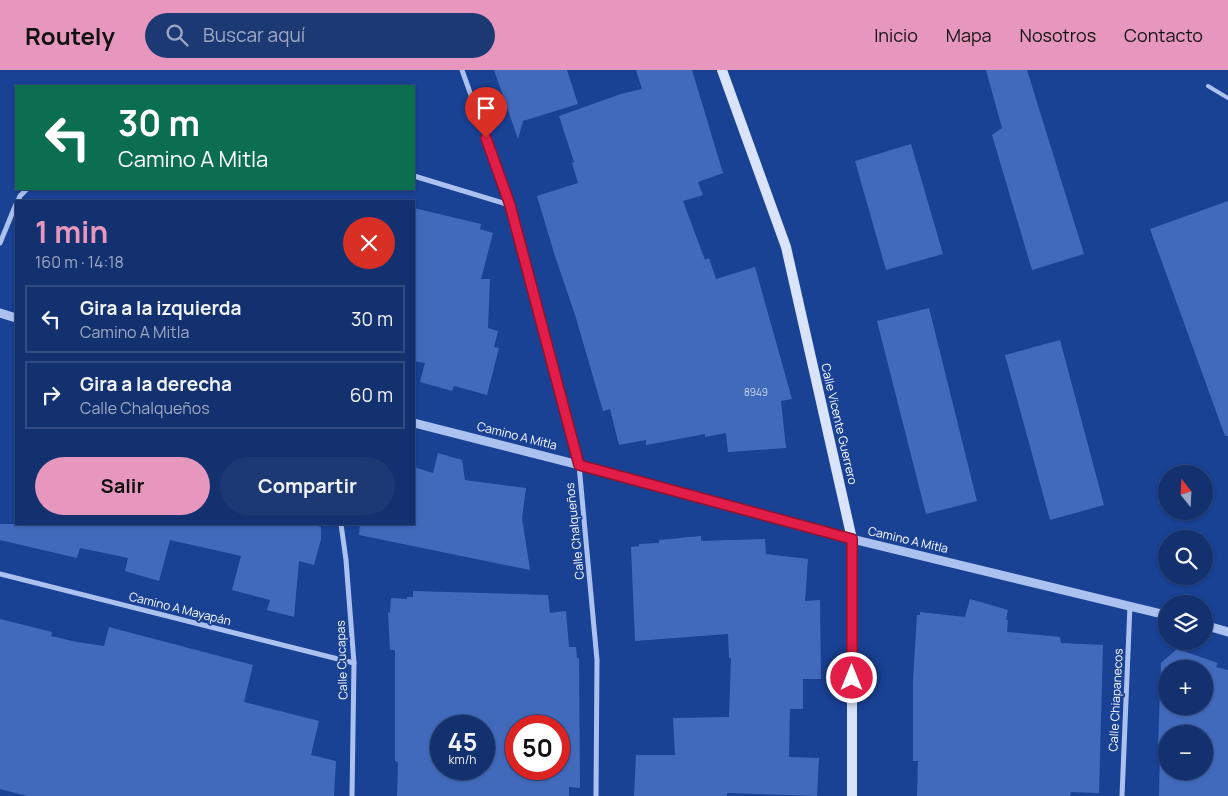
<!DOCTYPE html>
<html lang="es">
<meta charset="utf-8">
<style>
:root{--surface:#13316f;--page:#1c3974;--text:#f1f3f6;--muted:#9da9c3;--line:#324c82;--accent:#e797bd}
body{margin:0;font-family:Manrope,sans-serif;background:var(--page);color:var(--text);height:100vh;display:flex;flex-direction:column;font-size:19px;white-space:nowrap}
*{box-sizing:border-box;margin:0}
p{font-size:16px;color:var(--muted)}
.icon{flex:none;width:28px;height:28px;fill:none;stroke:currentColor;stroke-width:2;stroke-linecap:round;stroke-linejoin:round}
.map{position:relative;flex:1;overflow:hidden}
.sheet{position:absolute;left:15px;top:130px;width:400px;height:325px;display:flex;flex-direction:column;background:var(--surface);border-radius:0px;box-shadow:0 1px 4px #0004,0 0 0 1px var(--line)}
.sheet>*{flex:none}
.top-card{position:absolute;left:15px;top:15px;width:400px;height:105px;border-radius:0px;box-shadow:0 1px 4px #0004,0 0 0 1px var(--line);background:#0b6e4f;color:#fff;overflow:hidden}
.needle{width:32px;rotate:342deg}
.controls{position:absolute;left:1158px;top:395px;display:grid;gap:10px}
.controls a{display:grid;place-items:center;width:55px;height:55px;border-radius:50%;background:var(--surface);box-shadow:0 1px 4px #0004,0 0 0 1px var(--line);font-size:25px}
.speed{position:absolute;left:430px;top:645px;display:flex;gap:10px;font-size:25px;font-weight:700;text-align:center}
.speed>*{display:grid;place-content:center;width:65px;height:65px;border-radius:50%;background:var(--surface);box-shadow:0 1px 4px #0004,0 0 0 1px var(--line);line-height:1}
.speed small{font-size:12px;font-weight:400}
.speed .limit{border:8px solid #d22;background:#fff;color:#111}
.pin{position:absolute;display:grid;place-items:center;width:42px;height:42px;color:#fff;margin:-51px -21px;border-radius:50% 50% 50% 0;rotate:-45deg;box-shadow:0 0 5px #0007}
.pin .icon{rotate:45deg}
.me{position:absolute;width:55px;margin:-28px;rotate:0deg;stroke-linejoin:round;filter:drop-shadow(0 0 4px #0008)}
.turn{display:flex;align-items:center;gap:18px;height:105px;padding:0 20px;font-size:22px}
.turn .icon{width:65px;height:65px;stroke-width:2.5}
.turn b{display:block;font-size:35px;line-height:42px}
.round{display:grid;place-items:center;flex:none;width:52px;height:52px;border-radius:26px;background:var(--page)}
.overview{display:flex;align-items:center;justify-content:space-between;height:85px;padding:0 20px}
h1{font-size:30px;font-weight:700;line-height:38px;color:var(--accent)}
.button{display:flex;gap:10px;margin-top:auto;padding:10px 20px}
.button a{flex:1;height:58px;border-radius:30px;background:var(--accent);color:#111;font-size:20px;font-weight:700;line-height:58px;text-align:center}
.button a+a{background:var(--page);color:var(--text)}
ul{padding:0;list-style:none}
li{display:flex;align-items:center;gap:15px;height:68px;margin:0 10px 8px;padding:0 10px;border:2px solid var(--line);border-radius:0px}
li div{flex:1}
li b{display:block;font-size:19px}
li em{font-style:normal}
header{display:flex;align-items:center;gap:30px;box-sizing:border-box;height:70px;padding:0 25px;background:var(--accent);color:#111}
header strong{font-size:24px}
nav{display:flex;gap:28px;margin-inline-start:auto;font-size:18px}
.search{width:350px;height:45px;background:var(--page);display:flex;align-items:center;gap:12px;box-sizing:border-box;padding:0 18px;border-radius:28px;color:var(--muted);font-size:19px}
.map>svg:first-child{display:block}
.building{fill:#426abc;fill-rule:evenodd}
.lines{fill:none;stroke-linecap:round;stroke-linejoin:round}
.service{stroke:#abc2f0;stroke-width:4}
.minor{stroke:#abc2f0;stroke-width:5}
.tertiary{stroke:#abc2f0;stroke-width:9}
.secondary{stroke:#d9e4fb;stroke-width:10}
.route-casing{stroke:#92132f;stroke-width:12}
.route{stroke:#e11d48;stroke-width:9}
.labels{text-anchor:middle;stroke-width:4;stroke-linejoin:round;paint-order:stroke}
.number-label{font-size:10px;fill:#d0daee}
.street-label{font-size:12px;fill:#fff;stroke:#194194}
</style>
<header>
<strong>Routely</strong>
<div class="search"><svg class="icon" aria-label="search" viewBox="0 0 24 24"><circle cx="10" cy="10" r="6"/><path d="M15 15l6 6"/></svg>Buscar aquí</div>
<nav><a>Inicio</a><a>Mapa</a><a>Nosotros</a><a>Contacto</a></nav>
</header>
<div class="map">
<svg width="1228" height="726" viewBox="0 0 1228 726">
<rect width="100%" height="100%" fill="#194194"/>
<!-- building -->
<g class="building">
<polygon points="494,0 567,0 578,34 523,51 518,69"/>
<polygon points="636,0 692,0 723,103 698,112 703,125 683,131 705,190 709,188 716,209 755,197 792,329 781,331 786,378 728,382 726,363 705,367 705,364 646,375 646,370 619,375 610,339 603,341 576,248 554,183 537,126 578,113 572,93 574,92 559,46 621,24 642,19"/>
<polygon points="986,0 1027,0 1084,184 1032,200 992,65 1002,58"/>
<polygon points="911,74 943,184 886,200 855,91"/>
<polygon points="1228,131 1228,366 1225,366 1150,159"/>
<polygon points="414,138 481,154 480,159 493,163 481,209 490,209 488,258 498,261 494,277 499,278 487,325 454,316 452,321 420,312 425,293 414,291"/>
<polygon points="929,238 977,431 926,444 877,251"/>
<polygon points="1060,270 1104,435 1050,450 1005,285"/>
<polygon points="438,383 462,390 465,410 526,418 522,448 530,500 359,465 360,454 414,454 414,397 433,403"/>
<polygon points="0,454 310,454 321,457 321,469 314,495 299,491 294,547 267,540 270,530 232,520 241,486 170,470 159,511 125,501 128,488 80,478 77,488 0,470"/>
<polygon points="701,466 701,471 765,469 766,484 808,489 805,531 820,530 821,609 803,609 803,639 790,639 789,687 819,688 817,726 727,723 727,726 634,726 636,685 675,685 673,648 729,647 731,588 729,588 728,564 635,571 631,477 639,476 639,474 659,473 659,470"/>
<path d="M 413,521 L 548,525 L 550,543 L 566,541 L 569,577 L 576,577 L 577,588 L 579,588 L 580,718 L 569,717 L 569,726 L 397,726 L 398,692 L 395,691 L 395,580 L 390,580 L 388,542 L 390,543 L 391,528 L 407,529 L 407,527 L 413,527 ZM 441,656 L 484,656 L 484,699 L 441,699 ZM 516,656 L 559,656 L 559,699 L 516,699 Z"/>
<polygon points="970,529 1008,540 1006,550 1008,550 1007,562 1060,567 1061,573 1103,575 1099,723 1071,722 1070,726 917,726 918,691 913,691 913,610 917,545 920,545 920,542 965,547"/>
<polygon points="0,549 52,562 51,566 77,572 104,576 109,557 253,595 244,632 319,651 311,685 336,691 334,726 27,726 0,719"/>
<path d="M 1177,579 L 1218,593 L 1216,597 L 1228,600 L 1228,726 L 1159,726 L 1160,677 L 1158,676 L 1161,593 ZM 1166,599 L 1204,599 L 1204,636 L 1166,636 ZM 1166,664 L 1204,664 L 1204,701 L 1166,701 Z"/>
</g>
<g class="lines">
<!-- service -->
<polyline class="service" points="1208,16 1228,28"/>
<!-- minor -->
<g class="minor">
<polyline points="462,0 510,135 579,395 597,590 596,726"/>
<polyline points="414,106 510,135"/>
<polyline points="18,131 20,126 27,119"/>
<polyline points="0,173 16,134"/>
<polyline points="341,454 346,490 354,593 352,726"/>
<polyline points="0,504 354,593"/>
<polyline points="1122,726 1130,535"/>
</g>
<!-- tertiary -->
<g class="tertiary">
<polyline points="0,243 16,248"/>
<polyline points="414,353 579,395 852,469 1166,545"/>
<polyline points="1204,555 1228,562"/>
</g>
<!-- secondary -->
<polyline class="secondary" points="722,0 786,177 852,469 852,726"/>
</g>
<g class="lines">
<!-- route casing -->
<g class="route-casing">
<polyline id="route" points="486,68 510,135 579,395 852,469 852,608"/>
</g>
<!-- route -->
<use href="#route" class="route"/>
</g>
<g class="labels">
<!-- number labels -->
<g class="number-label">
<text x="756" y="326">8949</text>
</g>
<!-- street labels -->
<g class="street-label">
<text transform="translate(839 354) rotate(77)" y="4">Calle Vicente Guerrero</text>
<text transform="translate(517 366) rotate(14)" y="4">Camino A Mitla</text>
<text transform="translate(575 461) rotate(-96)" y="4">Calle Chalqueños</text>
<text transform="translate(908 470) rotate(13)" y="4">Camino A Mitla</text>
<text transform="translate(180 539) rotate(14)" y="4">Camino A Mayapán</text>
<text transform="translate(342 590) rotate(-92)" y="4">Calle Cucapas</text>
<text transform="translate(1116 630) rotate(-87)" y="4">Calle Chiapanecos</text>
</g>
</g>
</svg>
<div class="controls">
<a><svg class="needle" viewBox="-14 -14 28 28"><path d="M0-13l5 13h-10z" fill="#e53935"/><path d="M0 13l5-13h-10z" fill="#9da9c3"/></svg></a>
<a><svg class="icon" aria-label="search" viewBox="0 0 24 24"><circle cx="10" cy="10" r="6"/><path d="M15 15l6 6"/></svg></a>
<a><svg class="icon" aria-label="layers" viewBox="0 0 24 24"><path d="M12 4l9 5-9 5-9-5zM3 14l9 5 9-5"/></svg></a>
<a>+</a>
<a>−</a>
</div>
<div class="speed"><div>45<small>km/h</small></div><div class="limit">50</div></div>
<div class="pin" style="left:486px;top:68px;background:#d93025"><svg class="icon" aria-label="arrive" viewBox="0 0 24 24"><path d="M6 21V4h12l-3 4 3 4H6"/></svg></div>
<svg class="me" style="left:852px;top:608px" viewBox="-20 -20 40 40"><circle r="17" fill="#e11d48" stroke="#fff" stroke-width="3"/><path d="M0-11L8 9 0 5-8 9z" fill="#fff"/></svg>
<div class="top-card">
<div class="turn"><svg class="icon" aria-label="left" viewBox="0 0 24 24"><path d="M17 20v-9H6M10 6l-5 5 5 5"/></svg><div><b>30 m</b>Camino A Mitla</div></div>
</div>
<section class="sheet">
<div class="overview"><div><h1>1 min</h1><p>160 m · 14:18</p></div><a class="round" style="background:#d93025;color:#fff"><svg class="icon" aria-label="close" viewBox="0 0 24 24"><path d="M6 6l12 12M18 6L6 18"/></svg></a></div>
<ul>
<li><svg class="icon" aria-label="left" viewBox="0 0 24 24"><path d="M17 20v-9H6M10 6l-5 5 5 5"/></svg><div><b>Gira a la izquierda</b><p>Camino A Mitla</p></div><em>30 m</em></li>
<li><svg class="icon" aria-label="right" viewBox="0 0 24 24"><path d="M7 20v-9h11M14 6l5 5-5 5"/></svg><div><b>Gira a la derecha</b><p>Calle Chalqueños</p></div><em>60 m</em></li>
</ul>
<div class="button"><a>Salir</a><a>Compartir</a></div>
</section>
</div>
